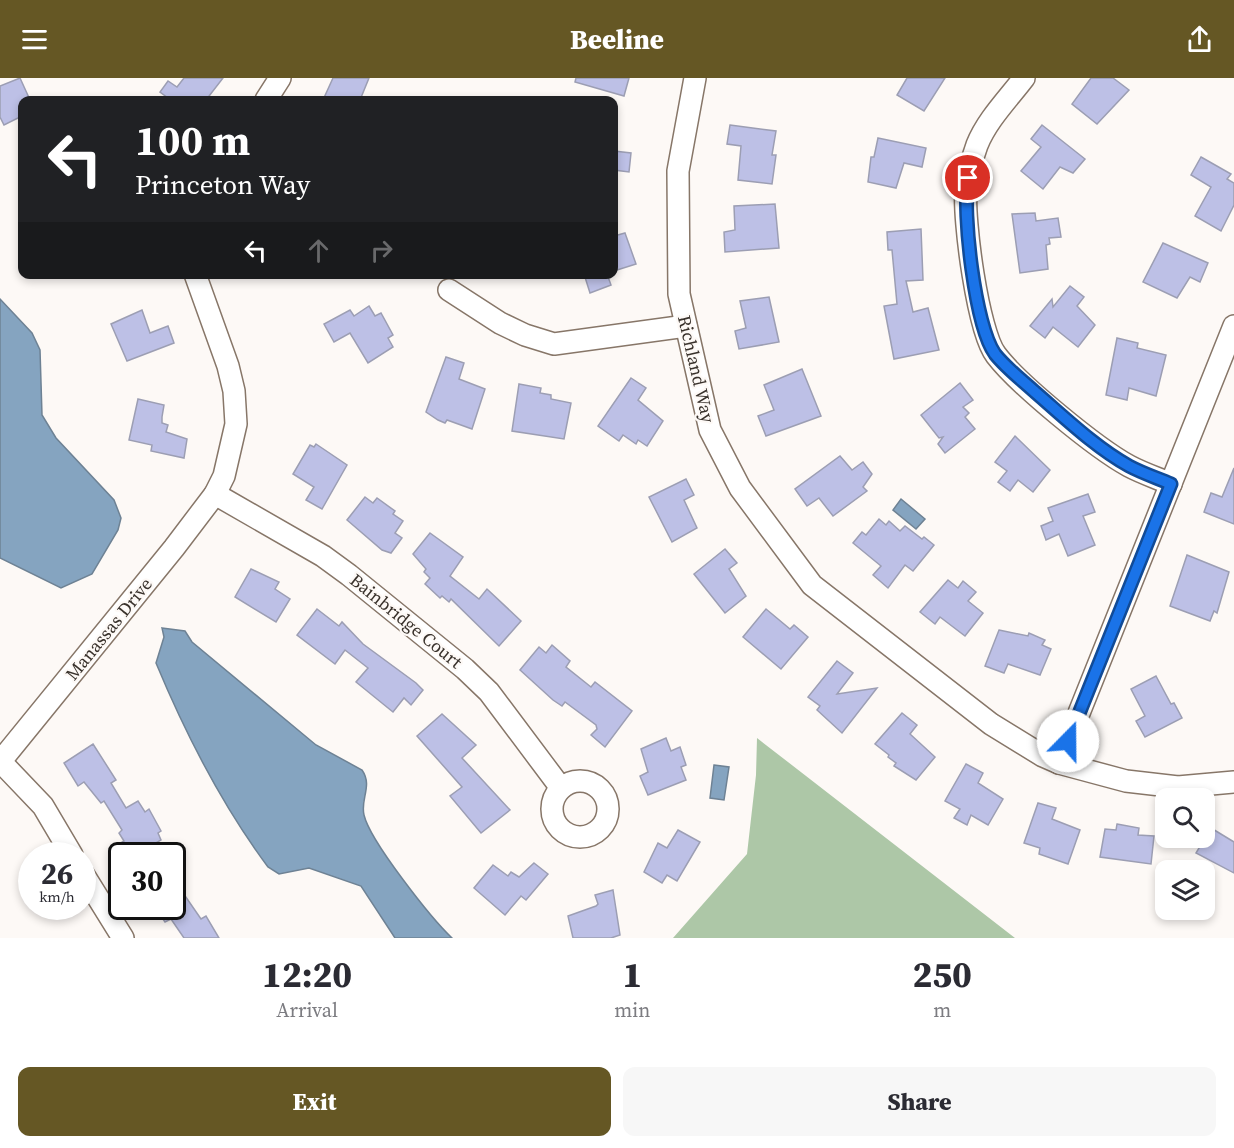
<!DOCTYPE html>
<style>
:root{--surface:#fff;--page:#f7f7f7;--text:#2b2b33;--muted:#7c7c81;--accent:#655724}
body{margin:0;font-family:"Source Serif 4",serif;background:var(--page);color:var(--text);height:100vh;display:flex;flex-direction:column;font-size:22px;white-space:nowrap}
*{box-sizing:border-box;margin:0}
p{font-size:20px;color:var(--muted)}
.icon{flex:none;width:33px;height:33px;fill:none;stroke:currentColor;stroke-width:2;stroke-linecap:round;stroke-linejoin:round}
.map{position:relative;height:860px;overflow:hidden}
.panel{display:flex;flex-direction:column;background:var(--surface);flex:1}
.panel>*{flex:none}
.guide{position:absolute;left:18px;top:18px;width:600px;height:183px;border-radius:12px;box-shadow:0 3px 9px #0003;background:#202124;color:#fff;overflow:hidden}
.tools{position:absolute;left:1155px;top:710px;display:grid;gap:12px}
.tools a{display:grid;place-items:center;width:60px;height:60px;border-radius:12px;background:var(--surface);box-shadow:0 3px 9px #0003;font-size:30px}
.speed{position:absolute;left:18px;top:764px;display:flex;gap:12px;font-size:30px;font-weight:700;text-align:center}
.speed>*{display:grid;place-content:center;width:78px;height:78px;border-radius:50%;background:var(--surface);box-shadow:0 3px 9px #0003;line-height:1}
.speed small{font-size:15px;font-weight:400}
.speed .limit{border:3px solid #111;border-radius:9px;background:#fff;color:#111}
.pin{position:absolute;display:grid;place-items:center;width:51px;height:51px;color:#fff;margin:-26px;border:3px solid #fff;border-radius:50%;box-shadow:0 2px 6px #0007}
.me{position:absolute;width:66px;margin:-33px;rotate:22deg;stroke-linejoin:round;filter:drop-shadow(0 0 4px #0008)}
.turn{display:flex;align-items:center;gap:21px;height:126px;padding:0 18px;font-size:27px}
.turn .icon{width:78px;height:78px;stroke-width:2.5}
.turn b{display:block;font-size:42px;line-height:51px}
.lanes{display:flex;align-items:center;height:57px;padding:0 18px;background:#0003;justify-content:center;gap:30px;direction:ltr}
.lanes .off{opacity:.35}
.eta{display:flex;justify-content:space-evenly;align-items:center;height:102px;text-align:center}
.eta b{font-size:36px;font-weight:800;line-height:42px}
.cta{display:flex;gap:12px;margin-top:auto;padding:12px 18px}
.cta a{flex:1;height:69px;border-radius:12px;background:var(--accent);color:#fff;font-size:24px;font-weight:800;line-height:69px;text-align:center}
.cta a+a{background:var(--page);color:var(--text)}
header{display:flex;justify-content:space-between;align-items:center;height:78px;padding:0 18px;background:var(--accent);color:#fff;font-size:27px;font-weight:800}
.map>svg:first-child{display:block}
.forest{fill:#adc7a7}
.water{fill:#85a4c0;stroke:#6e8294;stroke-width:1.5}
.building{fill:#bdc0e6;stroke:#9c9eb3;stroke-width:1.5}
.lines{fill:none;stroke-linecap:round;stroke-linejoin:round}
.street-casing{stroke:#877668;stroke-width:24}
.street{stroke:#fff;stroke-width:21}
.route-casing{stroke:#114b97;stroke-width:15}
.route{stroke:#1a73e8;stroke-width:10}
.labels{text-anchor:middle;stroke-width:4.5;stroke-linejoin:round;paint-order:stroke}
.street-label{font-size:18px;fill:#39322c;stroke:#fdf9f6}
</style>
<header><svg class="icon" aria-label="menu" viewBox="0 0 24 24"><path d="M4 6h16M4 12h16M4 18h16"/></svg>Beeline<svg class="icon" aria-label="share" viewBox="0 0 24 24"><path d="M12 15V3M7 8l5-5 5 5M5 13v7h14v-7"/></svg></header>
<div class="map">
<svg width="1234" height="860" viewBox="0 0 1234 860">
<rect width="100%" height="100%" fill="#fdf9f6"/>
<!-- forest -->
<polygon class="forest" points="757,660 1015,860 673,860 747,776 756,697"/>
<!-- water -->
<g class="water">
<polygon points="0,221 32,255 40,272 42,337 56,360 114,422 121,440 118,452 92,496 61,510 0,480"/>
<polygon points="901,421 925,441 916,451 893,432"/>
<path d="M 162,550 L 185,553 L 192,564 L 316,667 L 362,692 C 373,708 360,721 364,737 C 370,763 431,840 452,860 L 395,860 L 361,808 L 309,790 L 279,796 L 268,789 C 221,726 186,657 156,585 L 164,559 Z"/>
<polygon points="714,687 729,689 724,722 710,720"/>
</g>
<!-- building -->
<g class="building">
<polygon points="20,0 30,22 22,22 22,38 4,47 0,39 0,8"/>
<polygon points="184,0 223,0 206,22 166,22 168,20 160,14 168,3 177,9"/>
<polygon points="333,0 369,0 360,22 323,22"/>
<polygon points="576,0 629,0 624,18 575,4"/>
<polygon points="907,0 945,0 924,33 897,17"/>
<polygon points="1091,0 1113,0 1129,12 1097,46 1072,26"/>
<polygon points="730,47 776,53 772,77 776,77 772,106 738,102 741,68 727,66"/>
<polygon points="1042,47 1085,81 1073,95 1060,89 1043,111 1021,93 1041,69 1031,61"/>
<polygon points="878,60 926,70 922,89 904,85 896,110 868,104 871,79 874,79"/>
<polygon points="614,73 631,75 629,94 614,92"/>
<polygon points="1201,79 1231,96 1227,101 1234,105 1234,127 1221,153 1195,138 1211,109 1191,97"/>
<polygon points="775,126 779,170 725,174 724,154 735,152 734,128"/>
<polygon points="1035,135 1036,143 1058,140 1061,159 1049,160 1050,166 1046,167 1048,191 1020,195 1012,136"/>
<polygon points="921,151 923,202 906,203 913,234 928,230 939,272 894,281 884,228 897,226 892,172 888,172 887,154"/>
<polygon points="625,155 636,186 614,193 614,158"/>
<polygon points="1163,165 1208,185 1200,204 1190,199 1177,220 1143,204"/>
<polygon points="584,196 607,196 611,207 590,215"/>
<polygon points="1070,208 1084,219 1077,228 1095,247 1078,269 1053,249 1045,260 1030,248 1052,221 1053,229"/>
<polygon points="769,219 779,264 739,271 735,253 746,250 740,223"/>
<polygon points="369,228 375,238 381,235 393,257 388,260 393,269 368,285 350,255 334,264 324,246 350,232 354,238"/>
<polygon points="142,232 150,255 168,248 174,265 127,283 111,246"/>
<polygon points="1117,260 1138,265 1137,270 1166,277 1156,318 1129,310 1127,322 1106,317"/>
<polygon points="446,279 464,285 459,301 485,311 472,351 447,342 445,345 438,342 426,334"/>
<polygon points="802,291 821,338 766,358 758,338 774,332 764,307"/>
<polygon points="631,300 646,310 638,322 663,343 647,368 638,362 636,366 623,357 619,363 598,348"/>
<polygon points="960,305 973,322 963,329 969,335 965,339 975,351 945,375 938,366 943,359 939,360 921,337"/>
<polygon points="519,306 541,310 540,315 551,317 551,321 571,325 564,361 512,353"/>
<polygon points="138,321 164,327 162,339 162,345 168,347 166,354 187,361 184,380 151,373 152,367 129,362"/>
<polygon points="1015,358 1050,392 1033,414 1018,402 1010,413 998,404 1007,393 995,384"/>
<polygon points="316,366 347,387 322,431 306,422 314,409 293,396 310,367 314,369"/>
<polygon points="840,378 852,392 863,384 872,396 863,409 867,413 833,438 819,420 807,428 795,411"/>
<polygon points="1234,390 1234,446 1204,434 1211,415 1222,419"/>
<polygon points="686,401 694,417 684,422 697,450 672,464 649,419"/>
<polygon points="1088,416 1095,434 1083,438 1095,467 1068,478 1059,456 1046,462 1041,448 1053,443 1048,430"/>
<polygon points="365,419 373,425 377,420 395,433 393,436 403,443 395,455 402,460 391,475 382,472 347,442"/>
<polygon points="879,441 886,447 889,443 900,453 905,448 922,461 924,459 934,467 913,493 905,487 888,510 873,497 881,488 853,465 862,454 866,457"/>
<polygon points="430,455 463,479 450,498 479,521 487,511 521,543 499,568 451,521 449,524 442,518 440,520 425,506 430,500 424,494 426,491 413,476"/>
<polygon points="725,471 737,485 729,491 746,518 725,535 694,496"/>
<polygon points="1187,477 1229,494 1217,535 1214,533 1210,543 1170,528"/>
<polygon points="251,491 279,504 275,511 290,521 276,544 235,519"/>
<polygon points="948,502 958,510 963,503 976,514 968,523 983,535 965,558 940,539 935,546 920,534"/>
<polygon points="317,531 339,548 342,544 363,566 416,605 423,612 411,627 404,620 393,634 356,604 368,590 345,572 335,586 297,557"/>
<polygon points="766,531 790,551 794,547 808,559 781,591 743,559"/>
<polygon points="999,552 1028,558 1029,555 1045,562 1042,567 1051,571 1040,597 1008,586 1004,595 985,588"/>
<polygon points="552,567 570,583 566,589 591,609 595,604 632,633 605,669 591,657 597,651 596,647 565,624 562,628 553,622 520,592 539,569 546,575"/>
<polygon points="837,583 853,595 837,616 877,610 842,655 817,632 820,628 808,619"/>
<polygon points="1156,598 1171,626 1174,625 1182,640 1145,659 1136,643 1145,638 1131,611"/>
<polygon points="902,635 917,647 910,656 935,679 916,702 894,688 896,685 888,679 889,677 875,666"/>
<polygon points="442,636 476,667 462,680 510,732 481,755 450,718 462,709 417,658"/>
<polygon points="666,660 671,673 680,669 686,687 681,689 686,702 648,717 640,698 648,694 641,671"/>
<polygon points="93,666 116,702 111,705 126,730 138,723 145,734 149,731 161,753 158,755 161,762 136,777 121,777 116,768 124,763 119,755 122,752 104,723 101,725 84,704 78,708 64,685"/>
<polygon points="966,686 983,695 978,705 1003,721 988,747 971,737 967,747 954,740 960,731 945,723"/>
<polygon points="1038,725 1056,730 1052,741 1080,752 1068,786 1039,776 1040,770 1024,765"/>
<polygon points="1117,746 1139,750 1138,757 1154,758 1151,786 1100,779 1105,751 1116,752"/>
<polygon points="1211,750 1234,764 1234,795 1196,775"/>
<polygon points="678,752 700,764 677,803 667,797 662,805 644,794 658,765 667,770"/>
<polygon points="534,785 548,796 526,822 521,818 505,837 474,810 493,787 508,798 511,794 519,799"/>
<polygon points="172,799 201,841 206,838 219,860 184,860 171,841 165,844 154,828 172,828"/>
<polygon points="613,812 620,857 611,860 573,860 568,838 596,828 598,826 595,817"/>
</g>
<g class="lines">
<!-- street casing -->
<g class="street-casing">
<g id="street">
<polyline points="695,0 678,93 679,216 710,352 740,410 812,507 991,646 1043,678 1059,685 1126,703 1178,709 1234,704"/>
<path d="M 1024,0 C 1008,21 987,42 977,67 C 972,81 968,96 966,111 C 963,141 978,254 996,277 C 1018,306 1096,370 1129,388 C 1142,395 1157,400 1171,406"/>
<polyline points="266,22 280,0"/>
<polyline points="449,212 500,245 525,257 554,266 686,248"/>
<polyline points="215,416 323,478 349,497 465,591 489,614 561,710"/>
<polyline points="0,683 43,728 72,777"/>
<polyline points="0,684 174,470 215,416 224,398 236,346 234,313 228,288 195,196"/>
<polyline points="1059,685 1234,248"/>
<circle cx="580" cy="731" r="28"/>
<polyline points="82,794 123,860"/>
</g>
</g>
<!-- street -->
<use href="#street" class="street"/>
</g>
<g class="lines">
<!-- route casing -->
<g class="route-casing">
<path id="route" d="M 968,100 C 962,135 975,248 995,276 C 1006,290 1022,302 1035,314 C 1064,339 1095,369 1129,388 C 1142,395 1157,400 1171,406 L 1068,663"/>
</g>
<!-- route -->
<use href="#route" class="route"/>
</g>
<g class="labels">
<!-- street labels -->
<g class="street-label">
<text transform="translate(696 291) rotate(77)" y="6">Richland Way</text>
<text transform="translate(406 543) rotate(39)" y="6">Bainbridge Court</text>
<text transform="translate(109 551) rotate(-51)" y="6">Manassas Drive</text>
</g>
</g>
</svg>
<div class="tools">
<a><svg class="icon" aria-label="search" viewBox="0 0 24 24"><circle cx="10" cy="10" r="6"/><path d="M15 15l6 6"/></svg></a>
<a><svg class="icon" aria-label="layers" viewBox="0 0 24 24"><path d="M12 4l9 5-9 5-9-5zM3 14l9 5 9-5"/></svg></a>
</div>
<div class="speed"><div>26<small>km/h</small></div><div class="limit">30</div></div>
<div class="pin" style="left:968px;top:100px;background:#d93025"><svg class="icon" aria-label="arrive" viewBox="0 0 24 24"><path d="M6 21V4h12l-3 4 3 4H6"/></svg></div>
<svg class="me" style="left:1068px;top:663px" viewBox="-20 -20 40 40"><circle r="19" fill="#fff"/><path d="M0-13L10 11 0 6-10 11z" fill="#1a73e8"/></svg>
<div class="guide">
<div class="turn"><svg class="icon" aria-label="left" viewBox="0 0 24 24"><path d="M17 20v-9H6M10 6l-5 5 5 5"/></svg><div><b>100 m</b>Princeton Way</div></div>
<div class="lanes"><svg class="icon" aria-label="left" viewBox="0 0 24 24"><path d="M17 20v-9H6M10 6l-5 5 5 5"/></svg><svg class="icon off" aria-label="ahead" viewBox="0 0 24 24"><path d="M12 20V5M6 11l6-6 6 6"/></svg><svg class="icon off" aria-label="right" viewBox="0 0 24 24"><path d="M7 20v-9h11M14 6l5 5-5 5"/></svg></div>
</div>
</div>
<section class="panel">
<div class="eta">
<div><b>12:20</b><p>Arrival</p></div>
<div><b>1</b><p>min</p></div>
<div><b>250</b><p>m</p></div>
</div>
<div class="cta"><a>Exit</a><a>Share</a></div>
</section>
